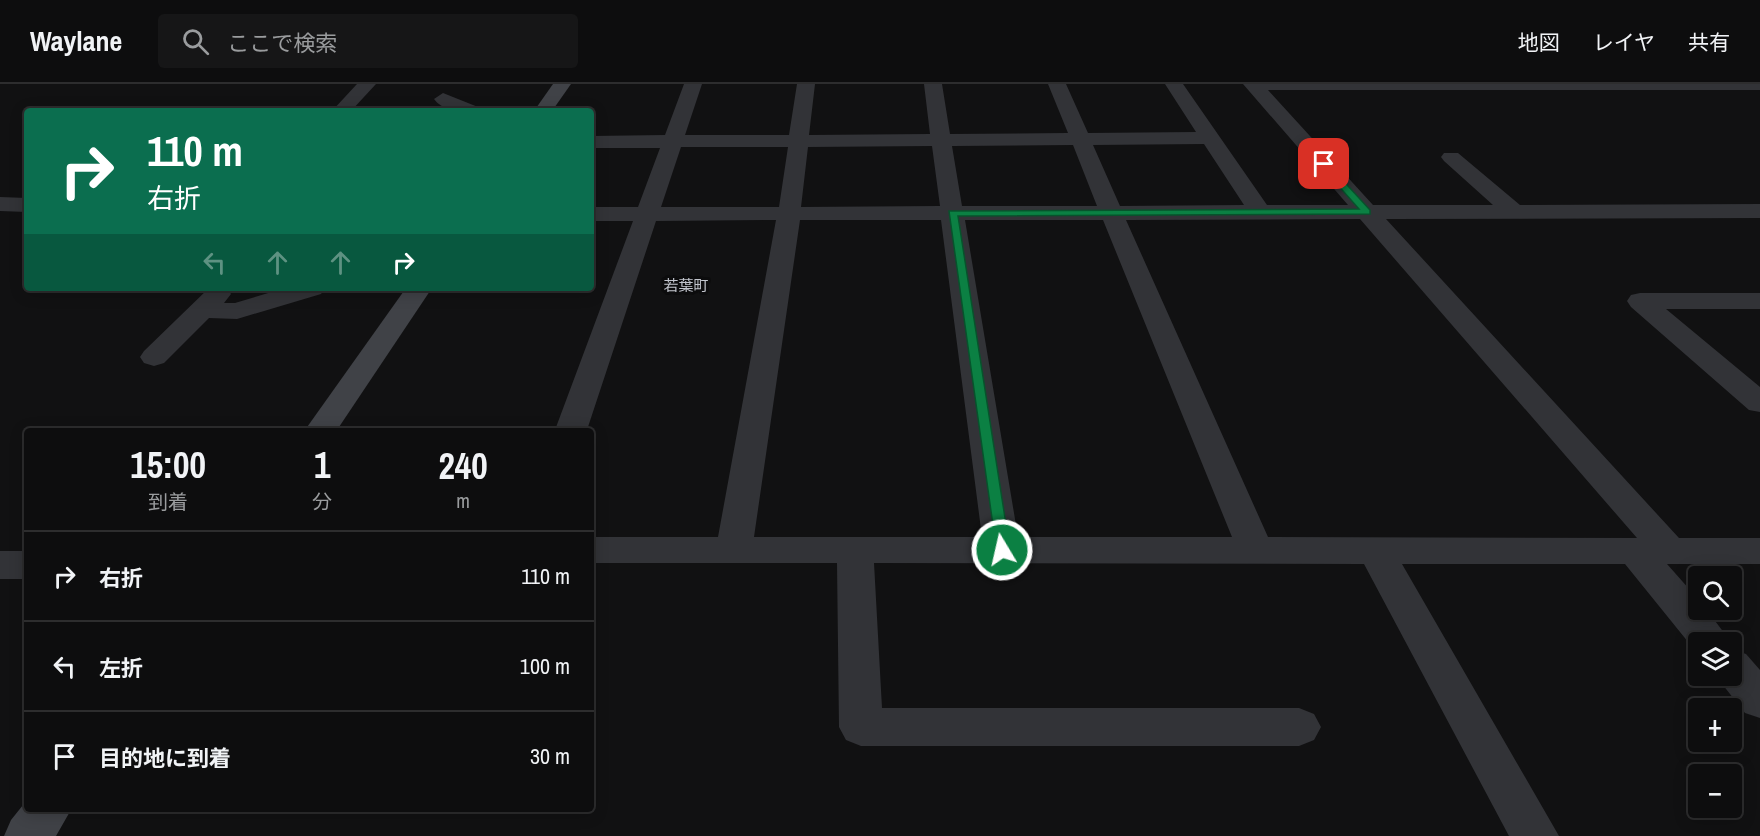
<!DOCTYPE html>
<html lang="ja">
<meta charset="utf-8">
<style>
:root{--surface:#0d0d0e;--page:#161617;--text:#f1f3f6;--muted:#9a9c9e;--line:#2d2d2e}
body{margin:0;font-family:"Archivo Narrow","Noto Sans JP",sans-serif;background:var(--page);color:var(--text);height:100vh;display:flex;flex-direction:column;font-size:22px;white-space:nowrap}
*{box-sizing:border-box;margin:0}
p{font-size:20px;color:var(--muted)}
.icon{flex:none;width:33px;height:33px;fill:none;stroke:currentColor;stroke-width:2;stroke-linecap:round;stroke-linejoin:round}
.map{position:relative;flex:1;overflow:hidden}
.panel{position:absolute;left:24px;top:344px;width:570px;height:384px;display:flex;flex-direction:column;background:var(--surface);border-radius:6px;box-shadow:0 3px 15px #0003,0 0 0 2px var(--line)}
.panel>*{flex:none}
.banner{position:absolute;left:24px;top:24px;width:570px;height:183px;border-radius:6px;box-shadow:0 3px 15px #0003,0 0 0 2px var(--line);background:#0b6e4f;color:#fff;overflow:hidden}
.controls{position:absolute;left:1688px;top:482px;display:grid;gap:12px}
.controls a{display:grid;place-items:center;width:54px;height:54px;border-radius:6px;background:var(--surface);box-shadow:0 3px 15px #0003,0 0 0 2px var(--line);font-size:30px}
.pin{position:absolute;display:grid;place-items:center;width:51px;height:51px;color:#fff;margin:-26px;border-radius:12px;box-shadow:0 3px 9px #0006}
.me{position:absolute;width:66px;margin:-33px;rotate:351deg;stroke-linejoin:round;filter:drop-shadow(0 0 4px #0008)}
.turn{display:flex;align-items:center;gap:21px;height:126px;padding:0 24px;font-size:27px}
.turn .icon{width:78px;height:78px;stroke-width:2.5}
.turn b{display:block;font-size:42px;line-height:51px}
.lanes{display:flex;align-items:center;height:57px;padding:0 24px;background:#0003;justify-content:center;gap:30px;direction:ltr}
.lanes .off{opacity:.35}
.eta{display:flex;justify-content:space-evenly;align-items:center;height:102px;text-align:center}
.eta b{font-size:36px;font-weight:700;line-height:42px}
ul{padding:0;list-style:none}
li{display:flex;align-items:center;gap:18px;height:90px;padding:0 24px;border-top:2px solid var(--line)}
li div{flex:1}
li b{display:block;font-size:22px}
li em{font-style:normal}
header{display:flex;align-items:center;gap:36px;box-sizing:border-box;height:84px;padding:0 30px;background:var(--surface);border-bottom:2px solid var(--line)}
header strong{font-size:28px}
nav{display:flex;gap:33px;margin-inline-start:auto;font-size:21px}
.search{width:420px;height:54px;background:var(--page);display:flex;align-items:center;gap:15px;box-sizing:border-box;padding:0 21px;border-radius:6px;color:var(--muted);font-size:22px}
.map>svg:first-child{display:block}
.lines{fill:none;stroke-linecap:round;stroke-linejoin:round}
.street{fill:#323337;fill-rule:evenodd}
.secondary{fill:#404247;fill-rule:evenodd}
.route{fill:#0b8043;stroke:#07532c;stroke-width:1.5}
.labels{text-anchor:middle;stroke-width:6;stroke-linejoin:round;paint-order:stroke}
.far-neighbourhood-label{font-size:15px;fill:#c3c6ce;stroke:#0c0c0d}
</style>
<header>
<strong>Waylane</strong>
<div class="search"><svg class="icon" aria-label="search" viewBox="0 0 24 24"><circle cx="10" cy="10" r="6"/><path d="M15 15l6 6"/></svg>ここで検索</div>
<nav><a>地図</a><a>レイヤ</a><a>共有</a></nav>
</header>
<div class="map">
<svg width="1760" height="752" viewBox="0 0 1760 752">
<rect width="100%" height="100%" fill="#111112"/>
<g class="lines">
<!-- street -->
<g class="street">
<polygon points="357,0 376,0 351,27 332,27"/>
<path d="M 684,0 L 702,0 L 685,51 L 789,51 L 797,0 L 815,0 L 809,51 L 930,50 L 924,0 L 942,0 L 950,50 L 1068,49 L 1048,0 L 1066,0 L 1088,49 L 1196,48 L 1165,0 L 1183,0 L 1267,121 L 1348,121 L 1243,0 L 1760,0 L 1760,6 L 1268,6 L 1373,121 L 1493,121 L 1444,77 L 1441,73 L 1444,69 L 1458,69 L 1520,121 L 1760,120 L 1760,134 L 1386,135 L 1679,454 L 1760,454 L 1760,480 L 1667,480 L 1698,515 L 1698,525 L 1706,525 L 1731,558 L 1698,558 L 1697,569 L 1625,480 L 1402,480 L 1559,752 L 1509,752 L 1364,480 L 874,479 L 882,624 L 1299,624 L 1314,630 L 1321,643 L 1314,656 L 1299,662 L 861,662 L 846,656 L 839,643 L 837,479 L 591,479 L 591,453 L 718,453 L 776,136 L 656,137 L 587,346 L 555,346 L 633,137 L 591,137 L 591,123 L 638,123 L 660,64 L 591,64 L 591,52 L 665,51 ZM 1204,60 L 1244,121 L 1120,122 L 1093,61 ZM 1073,61 L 1097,122 L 962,122 L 952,62 ZM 932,62 L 940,122 L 801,123 L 808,63 ZM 681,63 L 788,63 L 779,123 L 661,123 ZM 1360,135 L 1637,454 L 1268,453 L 1126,136 ZM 800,136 L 941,136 L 982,453 L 754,453 ZM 965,136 L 1103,136 L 1232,453 L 1018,453 Z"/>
<path d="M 443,9 L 478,23 L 480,27 C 465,27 444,29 434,15 Z"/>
<polygon points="0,113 27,114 27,128 0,127"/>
<polygon points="209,204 227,204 231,210 224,219 235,219 285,204 325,204 321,210 237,235 209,234 164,279 154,282 144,279 140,273 144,267"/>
<polygon points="1640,209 1760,209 1760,225 1666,225 1760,303 1760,328 1749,326 1631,223 1627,217 1631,211"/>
<rect x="0" y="467" width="27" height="28"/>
<polygon points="1731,565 1746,570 1760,586 1760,634 1745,629 1715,591 1731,591"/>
</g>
<!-- secondary -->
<g class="secondary">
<polygon points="553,0 571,0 552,27 534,27"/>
<polygon points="406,204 432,204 337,346 305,346"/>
<polygon points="27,716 27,724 72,724 56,752 4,752 11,736"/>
</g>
</g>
<!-- route -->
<polygon class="route" points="1321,79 1327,79 1370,126 1370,130 958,132 1010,466 1002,471 997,470 949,127 1359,125 1321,82"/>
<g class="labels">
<!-- far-neighbourhood labels -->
<g class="far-neighbourhood-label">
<text x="686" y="207">若葉町</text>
</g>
</g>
</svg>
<div class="controls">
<a><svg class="icon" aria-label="search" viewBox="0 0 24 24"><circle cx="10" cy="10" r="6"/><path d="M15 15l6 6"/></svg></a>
<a><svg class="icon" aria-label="layers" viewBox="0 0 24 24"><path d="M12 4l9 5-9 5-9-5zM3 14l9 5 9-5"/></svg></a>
<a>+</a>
<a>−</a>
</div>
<div class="pin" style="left:1324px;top:80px;background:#d93025"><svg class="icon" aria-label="arrive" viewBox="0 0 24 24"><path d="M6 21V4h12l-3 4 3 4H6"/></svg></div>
<svg class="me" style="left:1002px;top:466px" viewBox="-20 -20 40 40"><circle r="17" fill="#0b8043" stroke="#fff" stroke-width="3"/><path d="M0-11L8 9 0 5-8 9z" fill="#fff"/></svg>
<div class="banner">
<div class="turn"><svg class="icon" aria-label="right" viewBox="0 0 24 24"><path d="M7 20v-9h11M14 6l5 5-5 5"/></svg><div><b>110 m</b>右折</div></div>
<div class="lanes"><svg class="icon off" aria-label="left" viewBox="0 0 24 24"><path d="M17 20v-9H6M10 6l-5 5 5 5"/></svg><svg class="icon off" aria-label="ahead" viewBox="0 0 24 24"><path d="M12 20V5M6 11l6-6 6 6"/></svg><svg class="icon off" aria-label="ahead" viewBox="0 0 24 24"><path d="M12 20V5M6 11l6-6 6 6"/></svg><svg class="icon" aria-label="right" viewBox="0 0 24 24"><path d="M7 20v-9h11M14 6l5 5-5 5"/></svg></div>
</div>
<section class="panel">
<div class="eta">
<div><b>15:00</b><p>到着</p></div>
<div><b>1</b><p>分</p></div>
<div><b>240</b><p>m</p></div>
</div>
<ul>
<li><svg class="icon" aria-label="right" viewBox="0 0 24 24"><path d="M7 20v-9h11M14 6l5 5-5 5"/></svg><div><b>右折</b></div><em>110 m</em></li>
<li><svg class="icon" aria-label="left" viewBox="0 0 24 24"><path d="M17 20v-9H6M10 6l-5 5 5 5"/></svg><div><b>左折</b></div><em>100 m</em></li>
<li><svg class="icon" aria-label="arrive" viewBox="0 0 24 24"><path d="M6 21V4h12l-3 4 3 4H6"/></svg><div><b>目的地に到着</b></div><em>30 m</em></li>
</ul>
</section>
</div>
